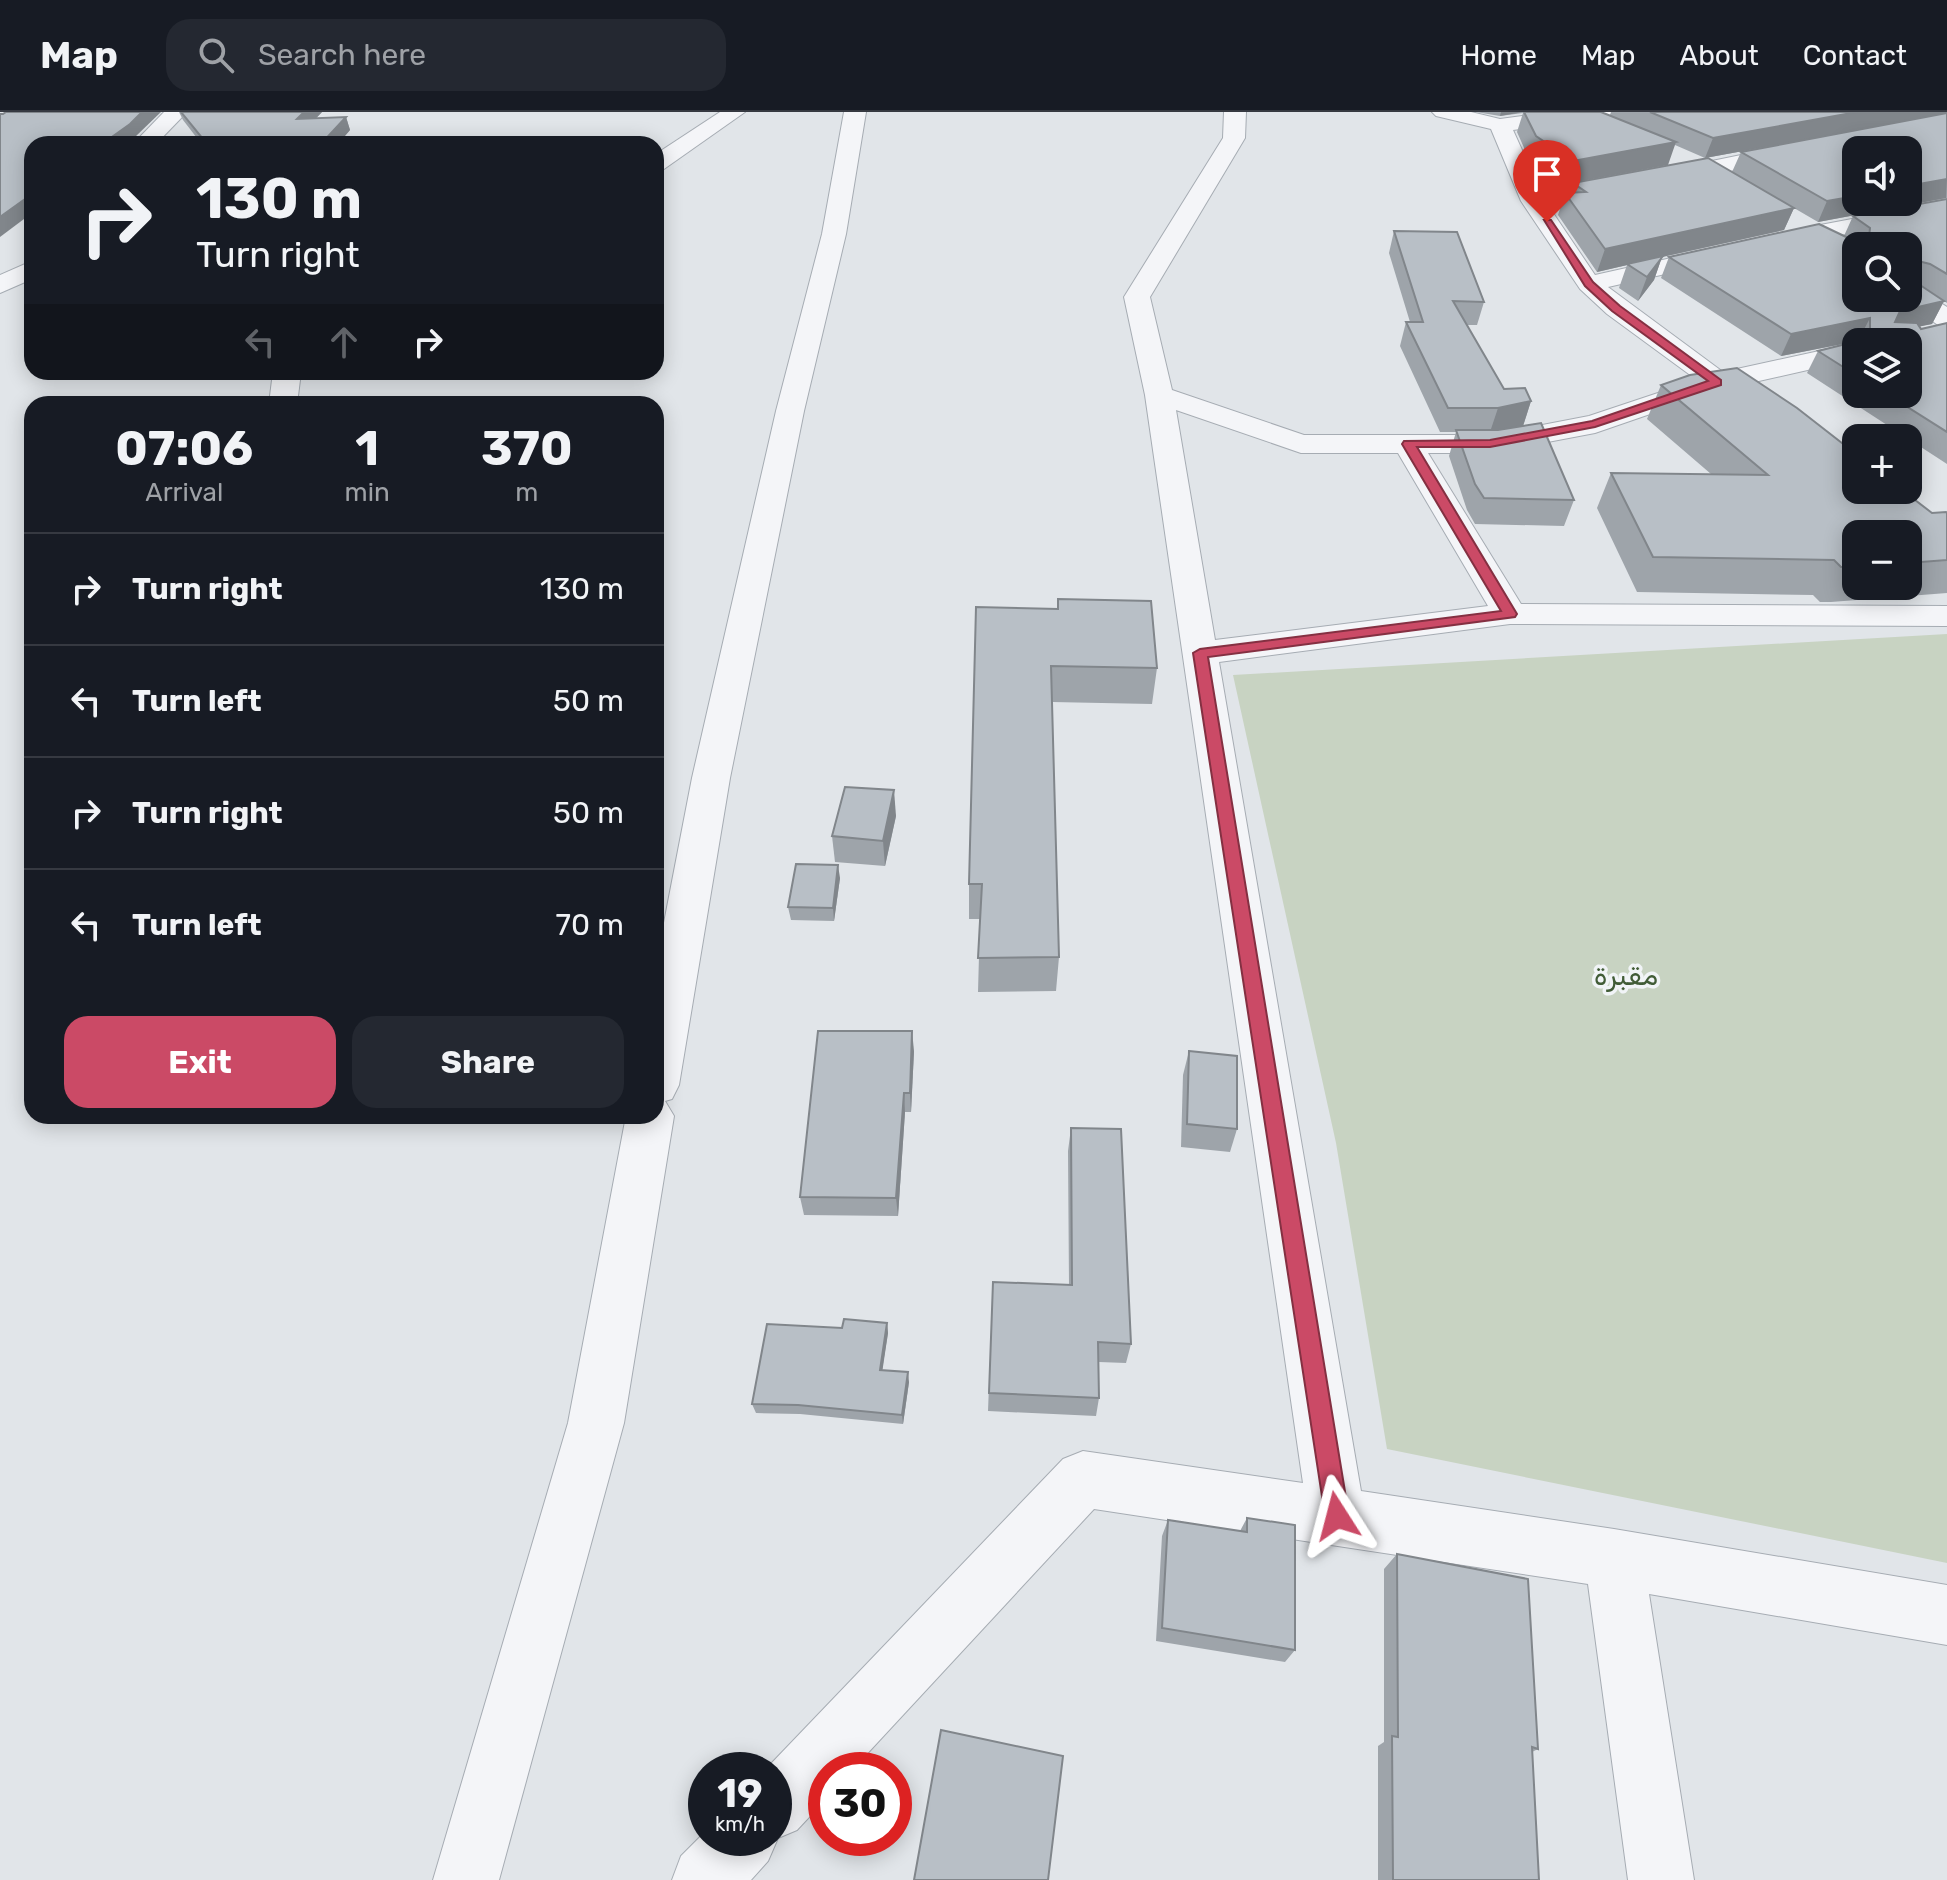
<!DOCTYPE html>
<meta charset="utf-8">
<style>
:root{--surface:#171b24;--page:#242831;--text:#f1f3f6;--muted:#9ea1a6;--line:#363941;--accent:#cb4a66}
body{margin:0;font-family:Rubik,"Noto Naskh Arabic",sans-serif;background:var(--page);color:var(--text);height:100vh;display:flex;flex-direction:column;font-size:30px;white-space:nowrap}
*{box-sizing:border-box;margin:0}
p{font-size:26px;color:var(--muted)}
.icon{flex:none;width:44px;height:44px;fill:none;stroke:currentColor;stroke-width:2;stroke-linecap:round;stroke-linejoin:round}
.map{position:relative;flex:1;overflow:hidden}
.panel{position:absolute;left:24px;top:284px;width:640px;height:728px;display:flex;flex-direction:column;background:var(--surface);border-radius:24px;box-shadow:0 4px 20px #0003}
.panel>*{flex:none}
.top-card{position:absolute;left:24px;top:24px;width:640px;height:244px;border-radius:24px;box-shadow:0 4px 20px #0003;background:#171b24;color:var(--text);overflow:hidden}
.fabs{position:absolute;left:1842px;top:24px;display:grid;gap:16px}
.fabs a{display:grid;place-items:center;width:80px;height:80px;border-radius:16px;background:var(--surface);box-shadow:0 4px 20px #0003;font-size:40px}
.speed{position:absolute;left:688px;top:1640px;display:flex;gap:16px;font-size:40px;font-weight:700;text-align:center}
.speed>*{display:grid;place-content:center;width:104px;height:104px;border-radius:50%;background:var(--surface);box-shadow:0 4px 20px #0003;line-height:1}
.speed small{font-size:20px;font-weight:400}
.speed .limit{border:12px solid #d22;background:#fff;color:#111}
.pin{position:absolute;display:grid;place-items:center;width:68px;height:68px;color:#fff;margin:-82px -34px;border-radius:50% 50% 50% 0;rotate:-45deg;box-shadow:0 0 8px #0007}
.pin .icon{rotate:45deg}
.me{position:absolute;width:88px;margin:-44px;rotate:351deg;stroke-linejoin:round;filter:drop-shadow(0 0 6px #0008)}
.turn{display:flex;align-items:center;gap:28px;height:168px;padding:0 40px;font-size:36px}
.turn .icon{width:104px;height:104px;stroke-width:2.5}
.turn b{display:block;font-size:56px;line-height:68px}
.lanes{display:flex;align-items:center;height:76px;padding:0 40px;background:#0003;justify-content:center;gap:40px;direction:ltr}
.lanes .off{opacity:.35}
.eta{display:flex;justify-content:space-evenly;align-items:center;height:136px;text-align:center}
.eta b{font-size:48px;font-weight:700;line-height:56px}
.action{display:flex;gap:16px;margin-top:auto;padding:16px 40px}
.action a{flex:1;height:92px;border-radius:24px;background:var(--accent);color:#fff;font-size:32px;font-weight:700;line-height:92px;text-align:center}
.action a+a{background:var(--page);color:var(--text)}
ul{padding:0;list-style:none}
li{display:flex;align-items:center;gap:24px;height:112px;padding:0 40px;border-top:2px solid var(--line)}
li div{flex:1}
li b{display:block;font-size:30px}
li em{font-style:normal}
header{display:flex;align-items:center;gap:48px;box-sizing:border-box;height:112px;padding:0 40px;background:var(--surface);border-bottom:2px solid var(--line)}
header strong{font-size:38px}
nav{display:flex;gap:44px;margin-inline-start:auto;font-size:28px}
.search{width:560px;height:72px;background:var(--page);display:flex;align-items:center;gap:20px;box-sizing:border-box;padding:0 28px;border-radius:24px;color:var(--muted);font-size:30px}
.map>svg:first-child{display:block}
.green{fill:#c8d3c2}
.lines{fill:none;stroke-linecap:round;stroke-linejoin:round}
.street-casing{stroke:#a6acb3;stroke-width:2}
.street{fill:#f4f5f8;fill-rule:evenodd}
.wall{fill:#9ea4aa;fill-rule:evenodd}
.shaded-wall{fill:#81868b}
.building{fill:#b8bfc6;stroke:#81868b;stroke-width:2}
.route{fill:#cb4a66;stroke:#843042;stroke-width:2}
.labels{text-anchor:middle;stroke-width:7;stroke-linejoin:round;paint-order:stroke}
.park-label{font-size:28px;fill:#415c37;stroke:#f1f4f7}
</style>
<header>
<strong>Map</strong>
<div class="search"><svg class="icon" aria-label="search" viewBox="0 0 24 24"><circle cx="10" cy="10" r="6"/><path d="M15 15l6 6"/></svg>Search here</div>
<nav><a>Home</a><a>Map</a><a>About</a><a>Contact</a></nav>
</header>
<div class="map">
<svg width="1947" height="1768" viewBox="0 0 1947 1768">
<rect width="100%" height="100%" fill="#e1e5e9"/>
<!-- green -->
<polygon class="green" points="1947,522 1947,1451 1387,1337 1336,1031 1233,563"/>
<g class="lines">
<!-- street casing -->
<g class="street-casing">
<g id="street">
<polygon points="164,0 187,0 156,32 133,32"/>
<polygon points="720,0 745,0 664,57 656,59 656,42"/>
<polygon points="844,0 866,0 846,122 804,299 730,666 679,973 672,987 665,989 674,1004 624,1311 499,1768 433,1768 568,1311 626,1004 656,1004 656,852 692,666 776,299 822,122"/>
<path d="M 1224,0 L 1246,0 L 1245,26 L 1150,185 L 1172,278 L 1304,323 L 1490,323 L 1589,304 L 1697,268 L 1607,202 L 1580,177 L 1521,89 L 1491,17 L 1436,4 L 1432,0 L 1471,0 L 1500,7 L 1553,0 L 1615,0 L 1604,6 L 1513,18 L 1545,89 L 1595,163 L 1815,114 L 1947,89 L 1947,103 L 1815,128 L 1608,175 L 1723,260 L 1856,231 L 1856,247 L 1741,273 L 1750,283 L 1746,289 L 1736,292 L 1714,280 L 1595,321 L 1490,341 L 1428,341 L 1521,492 L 1947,494 L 1947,514 L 1510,512 L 1219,550 L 1361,1379 L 1614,1417 L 1947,1473 L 1947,1533 L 1649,1482 L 1694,1768 L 1628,1768 L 1588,1472 L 1094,1397 L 852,1658 L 826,1658 L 826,1687 L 797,1718 L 778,1726 L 768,1749 L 751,1768 L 672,1768 L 681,1744 L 706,1719 L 706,1726 L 774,1726 L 774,1658 L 765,1658 L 1063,1347 L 1083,1339 L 1303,1371 L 1145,283 L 1124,185 L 1223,26 ZM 1176,298 L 1301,341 L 1398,341 L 1488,494 L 1215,528 Z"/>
<polygon points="1795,32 1803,34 1806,39 1803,44 1663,73 1655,71 1652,66 1655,61 1663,59"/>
<polygon points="32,149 32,167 0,181 0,163"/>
<polygon points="1908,173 1917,176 1947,195 1947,215 1938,213 1899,186 1908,186"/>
<polygon points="273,260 301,260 297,292 269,292"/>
</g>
</g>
<!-- street -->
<use href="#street" class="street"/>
</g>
<!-- wall -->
<g class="wall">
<polygon points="179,0 322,0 315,7 346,5 350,18 338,32 198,32 200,30 183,8"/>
<polygon points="1476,0 1601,0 1610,3 1611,0 1947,0 1947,86 1818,110 1794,96 1784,118 1662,145 1654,168 1638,189 1619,176 1627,153 1597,160 1558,103 1565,81 1570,81 1573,71 1732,60 1741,40 1808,27 1705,46 1675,33 1566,72 1529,47 1517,20 1523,1 1500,4"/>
<path d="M 1947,87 L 1947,191 L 1944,189 L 1932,212 L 1920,214 L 1921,217 L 1947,211 L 1947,352 L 1807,261 L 1818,239 L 1858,229 L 1781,244 L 1661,166 L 1669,145 L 1844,124 L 1853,104 ZM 1856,134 L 1908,134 L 1908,186 ZM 1856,230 L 1908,282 L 1856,282 Z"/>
<polygon points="1394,119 1484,190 1477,213 1467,213 1504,277 1531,289 1523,314 1574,388 1564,414 1475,412 1467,398 1449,344 1456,320 1440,320 1400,234 1406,210 1410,210 1389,141"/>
<path d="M 1661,273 L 1932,401 L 1947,401 L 1947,481 L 1831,490 L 1820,490 L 1813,483 L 1637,480 L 1597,396 L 1611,361 L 1711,362 L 1647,307 ZM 1856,422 L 1908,422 L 1908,474 L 1856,474 Z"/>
<polygon points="1058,487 1157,556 1152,592 1052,590 1059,845 1056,879 978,880 980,807 969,807 969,772 1058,497"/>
<polygon points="896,704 885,754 835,750 832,724"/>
<polygon points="840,766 834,809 791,808 788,795"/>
<polygon points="914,939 911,1000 905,1000 898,1104 804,1103 800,1085"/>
<polygon points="1189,939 1237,1017 1230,1040 1181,1035 1183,963"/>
<polygon points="1071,1016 1131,1232 1126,1251 1099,1250 1099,1286 1096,1304 988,1299 993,1170 1069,1173 1068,1039"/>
<polygon points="887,1211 888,1221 882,1258 909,1270 903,1312 800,1302 756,1301 752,1292 842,1216"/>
<polygon points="1247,1406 1295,1538 1285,1550 1156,1529 1162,1424 1168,1408 1240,1419"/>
<polygon points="1397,1442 1538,1637 1532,1640 1539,1768 1378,1768 1378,1634 1384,1630 1384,1457"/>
</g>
<!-- shaded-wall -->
<g class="shaded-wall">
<polygon points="142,0 161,0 135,25 126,32 102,32"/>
<polygon points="304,0 322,0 302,21 297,7"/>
<polygon points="1501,0 1523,0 1500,4"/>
<polygon points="1857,0 1947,0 1947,2 1705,46 1713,26"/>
<polygon points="346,5 350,18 338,32 321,32"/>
<polygon points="1676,30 1668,53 1566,72 1573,49"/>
<polygon points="1947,67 1946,86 1818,110 1827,89 1856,84 1856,90 1908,90 1908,74"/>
<polygon points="32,82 32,101 0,125 0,105"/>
<polygon points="1794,96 1784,118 1662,145 1654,168 1638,189 1647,165 1662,145 1597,160 1605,137"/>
<polygon points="1944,189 1932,212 1888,221 1900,199"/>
<polygon points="1870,206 1858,229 1781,244 1791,222"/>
<polygon points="1531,289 1523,314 1490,320 1498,296"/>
<polygon points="894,678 896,704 885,754 883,729"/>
<polygon points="838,753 840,766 834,809 833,796"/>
<polygon points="912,919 914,939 911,1000 910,981"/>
<polygon points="904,981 905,1000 898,1104 896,1086"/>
<polygon points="887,1211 888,1221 881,1268 880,1258"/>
<polygon points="908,1260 909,1270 903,1312 902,1303"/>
</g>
<!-- building -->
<g class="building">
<polygon points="6,0 142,0 130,12 102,32 32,32 32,82 0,105 0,2 3,2"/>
<polygon points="181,0 304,0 297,7 346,5 321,32 198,32 203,27"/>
<polygon points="1524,0 1601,0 1676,30 1573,49 1536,24"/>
<polygon points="1650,0 1857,0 1713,26"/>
<polygon points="1947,1 1947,67 1908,74 1908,38 1856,38 1856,84 1827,89 1741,40"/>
<polygon points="1708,46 1794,96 1605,137 1565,81 1586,80 1573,71"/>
<polygon points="1947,87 1947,162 1930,152 1918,149 1917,161 1908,164 1908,134 1868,134 1870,116 1853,104"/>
<polygon points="1819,112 1865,134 1856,134 1856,186 1908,186 1908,165 1944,189 1900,199 1895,210 1917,211 1921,217 1947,211 1947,320 1887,282 1908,282 1908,230 1856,230 1856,263 1818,239 1870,226 1870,206 1791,222 1669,145"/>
<polygon points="1394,119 1457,120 1484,190 1453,189 1504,277 1525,276 1531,289 1498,296 1448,296 1406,210 1423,210"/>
<polygon points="1663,144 1647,165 1627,152"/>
<polygon points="1737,256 1797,296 1856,342 1856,378 1902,378 1932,401 1946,400 1947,401 1947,448 1908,451 1908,422 1856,422 1856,455 1841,455 1834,448 1653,445 1611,361 1768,363 1661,273 1690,263"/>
<polygon points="1541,311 1574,388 1484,386 1475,372 1456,318 1498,318"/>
<polygon points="1058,487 1151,489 1157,556 1051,554 1059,845 978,846 982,772 969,772 976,495 1058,497"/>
<polygon points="845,675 894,678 883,729 832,724"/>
<polygon points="796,752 838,753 833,796 788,795"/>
<polygon points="818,919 912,919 910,981 904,981 896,1086 800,1085"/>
<polygon points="1189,939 1237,944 1237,1017 1187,1012"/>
<polygon points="1071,1016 1121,1017 1131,1232 1098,1230 1099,1286 989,1281 993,1170 1072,1173"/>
<polygon points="844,1207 887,1211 880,1258 908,1260 902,1303 798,1293 752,1292 767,1212 842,1216"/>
<polygon points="1247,1406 1295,1413 1295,1538 1162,1516 1168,1408 1247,1420"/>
<polygon points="1397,1442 1528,1467 1538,1637 1532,1635 1539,1768 1393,1768 1392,1624 1398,1625"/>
<polygon points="941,1618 1063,1644 1048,1768 914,1768"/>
</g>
<!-- route -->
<polygon class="route" points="1544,108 1551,108 1593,170 1620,194 1721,268 1721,273 1595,315 1490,335 1417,335 1517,502 1515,505 1208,545 1349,1404 1346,1413 1337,1416 1329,1413 1325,1404 1193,541 1200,537 1501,499 1402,332 1404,329 1490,328 1592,309 1708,269 1612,199 1585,174"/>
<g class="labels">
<!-- park labels -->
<g class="park-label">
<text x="1626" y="873">مقبرة</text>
</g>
</g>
</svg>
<div class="fabs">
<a><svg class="icon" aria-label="sound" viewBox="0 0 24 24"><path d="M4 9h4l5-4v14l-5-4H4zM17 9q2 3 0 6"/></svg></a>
<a><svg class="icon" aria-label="search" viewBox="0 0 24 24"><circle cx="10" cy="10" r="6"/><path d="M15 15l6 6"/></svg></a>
<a><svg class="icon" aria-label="layers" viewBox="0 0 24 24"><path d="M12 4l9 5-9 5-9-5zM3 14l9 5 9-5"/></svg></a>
<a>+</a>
<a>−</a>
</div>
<div class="speed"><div>19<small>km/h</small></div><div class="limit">30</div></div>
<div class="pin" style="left:1547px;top:110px;background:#d93025"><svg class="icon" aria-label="arrive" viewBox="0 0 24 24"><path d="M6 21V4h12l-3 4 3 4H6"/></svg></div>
<svg class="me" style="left:1337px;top:1404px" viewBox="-20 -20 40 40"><path d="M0-17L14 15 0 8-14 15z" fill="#cb4a66" stroke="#fff" stroke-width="4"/></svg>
<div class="top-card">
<div class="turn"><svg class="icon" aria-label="right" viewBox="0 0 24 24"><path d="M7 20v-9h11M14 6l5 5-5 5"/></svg><div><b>130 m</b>Turn right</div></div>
<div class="lanes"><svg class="icon off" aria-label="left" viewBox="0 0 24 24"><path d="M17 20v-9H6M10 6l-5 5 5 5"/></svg><svg class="icon off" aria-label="ahead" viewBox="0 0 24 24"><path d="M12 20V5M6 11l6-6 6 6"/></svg><svg class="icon" aria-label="right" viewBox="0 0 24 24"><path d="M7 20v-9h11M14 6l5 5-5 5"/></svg></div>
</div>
<section class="panel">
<div class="eta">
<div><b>07:06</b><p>Arrival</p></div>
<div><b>1</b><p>min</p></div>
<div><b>370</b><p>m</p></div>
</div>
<ul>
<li><svg class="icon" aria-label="right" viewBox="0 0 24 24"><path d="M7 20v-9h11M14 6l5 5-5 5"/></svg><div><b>Turn right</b></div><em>130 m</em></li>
<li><svg class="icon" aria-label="left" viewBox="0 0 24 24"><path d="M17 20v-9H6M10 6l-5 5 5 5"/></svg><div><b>Turn left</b></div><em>50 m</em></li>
<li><svg class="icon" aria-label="right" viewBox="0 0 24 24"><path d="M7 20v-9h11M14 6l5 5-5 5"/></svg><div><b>Turn right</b></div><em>50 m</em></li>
<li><svg class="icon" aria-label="left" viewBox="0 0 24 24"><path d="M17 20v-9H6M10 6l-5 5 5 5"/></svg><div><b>Turn left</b></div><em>70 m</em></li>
</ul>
<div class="action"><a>Exit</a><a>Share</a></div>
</section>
</div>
